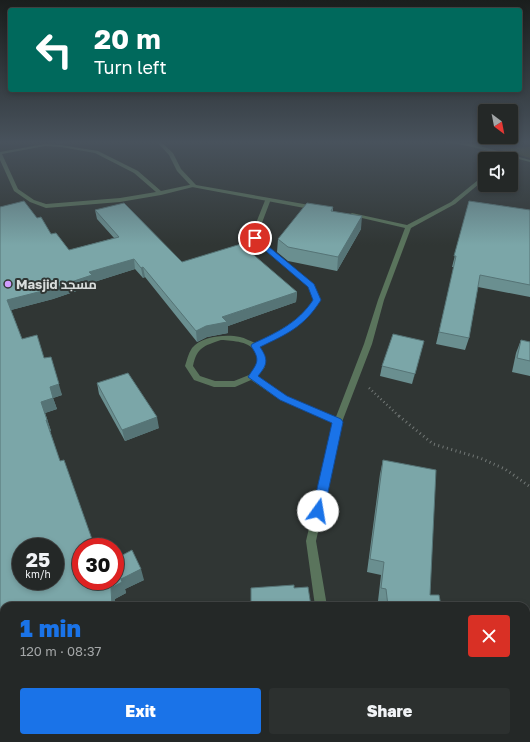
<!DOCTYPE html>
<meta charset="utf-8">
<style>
:root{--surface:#242827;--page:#2c302f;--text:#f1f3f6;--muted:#a3a6a7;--line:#414444;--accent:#1a73e8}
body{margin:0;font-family:"Golos Text",Cairo,sans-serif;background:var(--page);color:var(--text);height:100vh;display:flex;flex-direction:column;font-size:15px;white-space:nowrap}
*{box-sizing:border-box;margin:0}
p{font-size:13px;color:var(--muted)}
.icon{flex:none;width:22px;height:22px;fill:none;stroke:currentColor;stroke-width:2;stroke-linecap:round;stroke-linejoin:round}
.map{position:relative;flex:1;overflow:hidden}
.side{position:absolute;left:0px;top:602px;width:530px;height:140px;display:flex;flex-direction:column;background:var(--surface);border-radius:12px 12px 0 0;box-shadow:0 2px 6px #0003,0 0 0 1px var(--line)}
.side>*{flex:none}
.guide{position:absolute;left:8px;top:8px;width:514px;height:84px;border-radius:4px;box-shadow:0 2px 6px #0003,0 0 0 1px var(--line);background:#00695c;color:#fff;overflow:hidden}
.needle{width:26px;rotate:148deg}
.buttons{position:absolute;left:478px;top:104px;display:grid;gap:8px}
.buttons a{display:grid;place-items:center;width:40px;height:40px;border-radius:4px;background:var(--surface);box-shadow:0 2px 6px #0003,0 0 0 1px var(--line);font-size:20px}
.speed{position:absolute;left:12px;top:538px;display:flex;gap:8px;font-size:20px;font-weight:700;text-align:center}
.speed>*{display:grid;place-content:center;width:52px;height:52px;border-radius:50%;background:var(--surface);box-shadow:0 2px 6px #0003,0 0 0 1px var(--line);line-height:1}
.speed small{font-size:10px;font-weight:400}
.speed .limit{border:6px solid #d22;background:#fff;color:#111}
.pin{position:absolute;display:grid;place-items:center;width:34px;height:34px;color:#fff;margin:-17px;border:2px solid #fff;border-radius:50%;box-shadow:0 1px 4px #0007}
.me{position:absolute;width:44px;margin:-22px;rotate:13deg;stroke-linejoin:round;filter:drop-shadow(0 0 3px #0008)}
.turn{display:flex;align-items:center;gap:14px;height:84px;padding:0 20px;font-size:18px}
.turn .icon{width:52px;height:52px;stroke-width:2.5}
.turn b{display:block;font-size:28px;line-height:34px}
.round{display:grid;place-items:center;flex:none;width:42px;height:42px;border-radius:4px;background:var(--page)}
.summary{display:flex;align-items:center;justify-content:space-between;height:68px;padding:0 20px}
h1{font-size:24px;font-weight:800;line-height:30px;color:var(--accent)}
.cta{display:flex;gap:8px;margin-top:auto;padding:8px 20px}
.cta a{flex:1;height:46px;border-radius:4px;background:var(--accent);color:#fff;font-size:16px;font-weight:800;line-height:46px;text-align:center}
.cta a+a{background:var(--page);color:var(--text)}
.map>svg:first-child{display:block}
.green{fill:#464d30}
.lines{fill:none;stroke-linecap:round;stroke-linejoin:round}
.path-far1{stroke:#717775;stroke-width:2.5;stroke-dasharray:1 3;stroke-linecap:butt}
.path{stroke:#717775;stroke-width:3;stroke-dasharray:1 3.5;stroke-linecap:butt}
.lane{fill:#5a745c;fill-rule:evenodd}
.street{fill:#5a745c;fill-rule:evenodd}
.wall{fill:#6a8f90}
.shaded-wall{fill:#567476}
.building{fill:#7ba6a8;stroke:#567476;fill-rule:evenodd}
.route{fill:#1a73e8;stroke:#114b97}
.poi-dot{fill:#d19dfe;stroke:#303634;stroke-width:1.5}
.labels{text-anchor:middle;stroke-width:4;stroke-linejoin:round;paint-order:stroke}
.poi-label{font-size:13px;font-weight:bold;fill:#d9dddc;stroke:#303634;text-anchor:start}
</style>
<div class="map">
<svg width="530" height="742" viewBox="0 0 530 742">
<rect width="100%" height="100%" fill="#303634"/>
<!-- green -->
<polygon class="green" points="530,147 530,158 498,149"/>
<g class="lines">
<!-- path-far1 -->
<polyline class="path-far1" points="369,388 400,417"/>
<!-- path -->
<polyline class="path" points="399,416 433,444 480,458 505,469 529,486 530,489"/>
<!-- lane -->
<g class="lane">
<polygon points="63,141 74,141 58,144 56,143"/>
<path d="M 45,144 L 61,145 L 98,151 L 138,171 L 161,191 L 194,184 L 197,186 L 161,195 L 120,202 L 46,208 L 30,202 L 14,191 L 0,160 L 0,152 ZM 45,146 L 61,147 L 95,153 L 134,173 L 156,192 L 120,198 L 46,204 L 34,200 L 18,189 L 2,154 Z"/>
<path d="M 266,198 L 271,199 L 260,228 L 258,238 L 313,284 L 320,301 C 304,323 283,335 259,347 L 265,356 L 265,367 L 257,377 L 286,396 L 341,420 L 342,422 L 341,424 L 335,424 L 280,400 L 251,380 L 235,387 L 214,387 L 194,380 L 185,366 C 187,360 188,354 192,348 C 202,336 226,334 240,337 C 245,338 250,341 255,343 C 278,332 298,321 314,301 L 308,286 L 252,238 L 254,228 ZM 221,340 C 234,341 254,341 257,357 C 258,359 257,363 257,366 L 249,375 L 234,381 L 215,381 L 200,376 L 193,366 C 197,347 204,346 221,340 Z"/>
</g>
<!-- street -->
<g class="street">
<polygon points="156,141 160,141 173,153 181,169 196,185 315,206 318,208 315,210 192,187 177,171 169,155"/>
<path d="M 440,141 C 451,141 461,144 472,144 C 485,145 499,141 513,141 L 480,146 L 530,160 L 530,162 L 473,147 Z"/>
<polygon points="483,176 485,176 485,179 455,204 411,228 384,300 372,344 342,422 316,541 327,606 315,606 306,541 334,422 364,344 378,300 405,228 349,215 352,213 407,225 451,202"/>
<polygon points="0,697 4,699 4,738 13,738 14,742 0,742 0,736 2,733 0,732"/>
<rect x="333" y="738" width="14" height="4"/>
</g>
</g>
<!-- wall -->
<g class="wall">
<polygon points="469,201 530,210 530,297 478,287 469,338 465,350 436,344 454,267 452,267"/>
<polygon points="0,207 37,218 51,234 69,250 114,238 97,219 95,210 182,262 297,292 296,302 228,326 228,333 207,337 197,342 145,277 143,278 135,269 94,282 94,285 53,299 11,310 22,339 44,358 62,395 53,398 57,409 45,413 51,431 50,431 60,461 93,542 106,547 81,547 144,580 125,589 126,593 0,661"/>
<polygon points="333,207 333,211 361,229 337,271 288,261 277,252 278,239"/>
<polygon points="521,340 530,342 530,376 512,372 516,353"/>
<polygon points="421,351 412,384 380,376 382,366"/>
<polygon points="97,383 159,428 125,441 99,394"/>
<polygon points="383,460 430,595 441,606 383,606 382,601 378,601 381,575 367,572 380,474"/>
<polygon points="326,739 325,742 256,742"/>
</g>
<!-- shaded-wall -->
<g class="shaded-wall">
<polygon points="362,216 361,229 337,271 338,257"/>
<polygon points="134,259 135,269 94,282 94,285 53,299 11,310 7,300 89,272"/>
<polygon points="143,267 145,277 143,278 141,268"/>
<polygon points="297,292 296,302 228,326 228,333 207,337 197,342 196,331 222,317"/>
<polygon points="424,341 421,351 412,384 415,374"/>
<polygon points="51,357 62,395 53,398 57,409 45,413 51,431 50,431 46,420 41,402 50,387"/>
<polygon points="157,417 159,428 125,441 122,430"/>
<polygon points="141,569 144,580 125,589 126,593 115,599 115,606 112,606 111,588 121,579"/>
<polygon points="4,646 4,659 0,661 0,648"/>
<polygon points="129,738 134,738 133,742 129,742"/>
</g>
<!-- building -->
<g class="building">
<path d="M 24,201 L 37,218 L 41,217 L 51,234 L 56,233 L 69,250 L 119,237 L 95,210 L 124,203 L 182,262 L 241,244 L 297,292 L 222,317 L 227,322 L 206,326 L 196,331 L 143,267 L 141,268 L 134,259 L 89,272 L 92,275 L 50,289 L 7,300 L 22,339 L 37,335 L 44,358 L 51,357 L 59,384 L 50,387 L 53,398 L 41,402 L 47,420 L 46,420 L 60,461 L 64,460 L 93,542 L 102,538 L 106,547 L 81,547 L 81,581 L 115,581 L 115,559 L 132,550 L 141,569 L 121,579 L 122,582 L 111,588 L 112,606 L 4,606 L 4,646 L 0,648 L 0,207 ZM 21,547 L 55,547 L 55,581 L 21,581 Z"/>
<polygon points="469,201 530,210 530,285 480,275 469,338 439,332 456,256 454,256"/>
<polygon points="307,203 333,207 331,211 362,216 338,257 288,247 278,239"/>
<polygon points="393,334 424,341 415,374 382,366"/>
<polygon points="521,340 530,342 530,361 517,358"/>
<polygon points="128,373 157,417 122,430 97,383"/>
<polygon points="383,460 436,470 430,595 439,595 441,606 388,606 386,589 381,588 384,562 370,559"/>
<polygon points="294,585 294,588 308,587 311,606 251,606 251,588"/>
<rect x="9" y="738" width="120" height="4"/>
<polygon points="256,738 326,738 326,739 285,742 256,742"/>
</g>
<!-- sky -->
<linearGradient id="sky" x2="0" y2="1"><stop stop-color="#1a1e1d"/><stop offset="0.58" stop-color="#48525c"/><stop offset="1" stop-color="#48525c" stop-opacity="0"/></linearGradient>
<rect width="530" height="245" fill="url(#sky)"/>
<!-- route -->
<path class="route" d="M 253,237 L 257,237 L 314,284 L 321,300 C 304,327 287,334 260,347 C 269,360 267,365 258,376 L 287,396 L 341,419 L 343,422 L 324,511 L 322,514 L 318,516 L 314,514 L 312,511 L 332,423 L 280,400 L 248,377 C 257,363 261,361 251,346 L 252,344 C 276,333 298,323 313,300 L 308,287 L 253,240 Z"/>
<!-- markers -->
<circle class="poi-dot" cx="8" cy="284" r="4"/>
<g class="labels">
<!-- poi labels -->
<g class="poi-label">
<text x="16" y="289">Masjid مسجد</text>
</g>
</g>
</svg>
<div class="buttons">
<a><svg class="needle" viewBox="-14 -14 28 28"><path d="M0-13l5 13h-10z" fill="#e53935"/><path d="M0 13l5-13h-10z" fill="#a3a6a7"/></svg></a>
<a><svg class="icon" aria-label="sound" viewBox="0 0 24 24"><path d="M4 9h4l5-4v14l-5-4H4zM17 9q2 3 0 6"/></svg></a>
</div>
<div class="speed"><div>25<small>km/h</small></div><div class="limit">30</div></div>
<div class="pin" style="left:255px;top:238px;background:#d93025"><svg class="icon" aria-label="arrive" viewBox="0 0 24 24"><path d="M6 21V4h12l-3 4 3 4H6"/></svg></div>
<svg class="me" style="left:318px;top:511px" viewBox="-20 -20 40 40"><circle r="19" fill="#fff"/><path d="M0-13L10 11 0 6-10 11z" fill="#1a73e8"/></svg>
<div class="guide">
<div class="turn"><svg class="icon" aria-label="left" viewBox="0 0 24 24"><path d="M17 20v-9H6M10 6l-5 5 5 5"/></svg><div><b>20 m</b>Turn left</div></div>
</div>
<section class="side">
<div class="summary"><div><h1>1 min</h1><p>120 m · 08:37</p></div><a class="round" style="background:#d93025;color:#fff"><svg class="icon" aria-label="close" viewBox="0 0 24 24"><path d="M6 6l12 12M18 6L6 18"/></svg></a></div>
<div class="cta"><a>Exit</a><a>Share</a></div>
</section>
</div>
